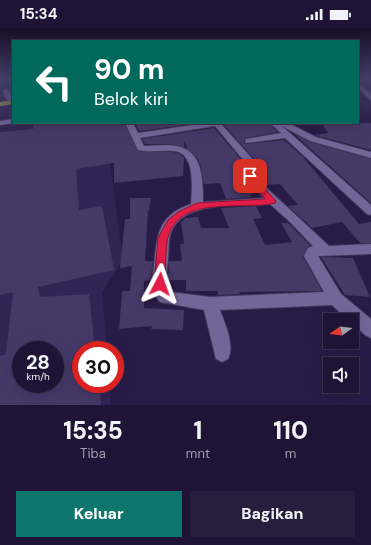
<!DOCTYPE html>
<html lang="id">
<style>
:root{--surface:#1f1435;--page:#271d3d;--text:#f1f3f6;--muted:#a19ead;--line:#3c3350;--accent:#0f766e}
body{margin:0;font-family:"DM Sans",sans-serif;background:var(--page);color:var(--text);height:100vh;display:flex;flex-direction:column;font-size:15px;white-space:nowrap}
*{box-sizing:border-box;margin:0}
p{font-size:13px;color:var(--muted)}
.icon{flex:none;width:22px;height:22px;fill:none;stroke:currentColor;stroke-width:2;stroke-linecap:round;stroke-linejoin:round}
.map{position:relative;height:377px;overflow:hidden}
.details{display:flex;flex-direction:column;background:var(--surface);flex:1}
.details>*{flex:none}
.banner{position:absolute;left:12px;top:12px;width:347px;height:84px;border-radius:0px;box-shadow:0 4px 16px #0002,0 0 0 1px var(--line);background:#00695c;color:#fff;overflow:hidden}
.needle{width:26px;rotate:256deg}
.controls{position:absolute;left:323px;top:285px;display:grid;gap:8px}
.controls a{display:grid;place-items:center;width:36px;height:36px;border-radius:0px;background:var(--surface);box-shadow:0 4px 16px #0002,0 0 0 1px var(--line);font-size:20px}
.speed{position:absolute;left:12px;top:313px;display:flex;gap:8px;font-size:20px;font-weight:700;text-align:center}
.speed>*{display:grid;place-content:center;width:52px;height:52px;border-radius:50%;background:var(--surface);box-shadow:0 4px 16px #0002,0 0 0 1px var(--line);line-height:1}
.speed small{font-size:10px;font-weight:400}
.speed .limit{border:6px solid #d22;background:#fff;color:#111}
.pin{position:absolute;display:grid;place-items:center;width:34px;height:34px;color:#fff;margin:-17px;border-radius:8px;box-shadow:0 2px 6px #0006}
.me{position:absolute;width:44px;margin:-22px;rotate:4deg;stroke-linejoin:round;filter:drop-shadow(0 0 3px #0008)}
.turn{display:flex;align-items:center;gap:14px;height:84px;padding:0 16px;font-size:18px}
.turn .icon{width:52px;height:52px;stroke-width:2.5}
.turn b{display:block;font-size:28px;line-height:34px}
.eta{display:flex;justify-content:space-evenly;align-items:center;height:68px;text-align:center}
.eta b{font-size:24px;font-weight:800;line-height:28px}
.button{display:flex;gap:8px;margin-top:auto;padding:8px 16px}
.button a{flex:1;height:46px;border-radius:0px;background:var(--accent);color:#fff;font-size:16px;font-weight:800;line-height:46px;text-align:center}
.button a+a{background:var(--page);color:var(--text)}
.status{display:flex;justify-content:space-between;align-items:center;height:28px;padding:0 20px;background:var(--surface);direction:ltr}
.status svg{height:11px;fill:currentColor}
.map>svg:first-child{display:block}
.built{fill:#322455;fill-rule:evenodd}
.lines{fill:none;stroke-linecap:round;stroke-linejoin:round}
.river{fill:#0e4058;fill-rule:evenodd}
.building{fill:#453968;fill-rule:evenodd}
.minor-casing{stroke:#43365c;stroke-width:2}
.highway-casing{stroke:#43365c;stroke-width:2}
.minor{fill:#726699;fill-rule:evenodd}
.highway{fill:#919a50;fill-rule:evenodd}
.route{fill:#e11d48;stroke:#92132f}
</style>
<div class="status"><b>15:34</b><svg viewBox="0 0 49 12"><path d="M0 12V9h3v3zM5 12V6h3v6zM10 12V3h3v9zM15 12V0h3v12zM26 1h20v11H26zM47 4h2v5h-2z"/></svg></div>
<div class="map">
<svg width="371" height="377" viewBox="0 0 371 377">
<rect width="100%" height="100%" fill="#291b47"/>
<!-- built -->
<path class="built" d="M 13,77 L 13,95 L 87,95 L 108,122 L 123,232 L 102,264 L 107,322 L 81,322 L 81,356 L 109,356 L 111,377 L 0,377 L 0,79 ZM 21,322 L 55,322 L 55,356 L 21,356 Z"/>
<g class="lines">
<!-- river -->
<polygon class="river" points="0,51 13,51 13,57 0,59"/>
</g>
<!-- building -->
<g class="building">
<path d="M 34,95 L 124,95 L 138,123 L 173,124 L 180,126 L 184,130 L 183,148 L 114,155 L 114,135 L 76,141 L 79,182 L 102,178 L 114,242 L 38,259 L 40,269 L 89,266 L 95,322 L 81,322 L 81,356 L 99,356 L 101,377 L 0,377 L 0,328 L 6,326 L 13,264 L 0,267 L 0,104 L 33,101 ZM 21,322 L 55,322 L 55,356 L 21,356 Z"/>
<polygon points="135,95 191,95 192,96 139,103"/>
<polygon points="245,95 269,95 278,104 246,110 244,112 245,116 284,112 303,129 359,196 371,194 371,215 360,215 342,194 312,200 288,178 298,177 280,156 266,157 258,150 250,140 257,136 257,134 224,97"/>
<polygon points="322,95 371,95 371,122 314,107 328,105"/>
<polygon points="214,100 243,134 236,137 236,139 252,159 248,159 252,166 250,167 252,169 226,171 220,155 204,156 201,139 198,131 187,120 184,113 184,119 168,116 145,116 142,111"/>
<polygon points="293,105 310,114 371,131 371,175"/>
<polygon points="130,170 151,170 149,183 148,183 145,233 153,233 151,252 144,253 144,280 184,282 183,302 151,301 152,298 119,301 122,263 130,263 132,238 120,240 125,191 130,191"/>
<polygon points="256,178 262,190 253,191 265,217 292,214 281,195 288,195 310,217 307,219 303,229 322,263 239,264 240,266 218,267 218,263 186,263 186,252 168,252 169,233 182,233 180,216 184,216 181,194 186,190 198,189 201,200 229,200 221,180"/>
<polygon points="321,229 353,230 370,269 345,267"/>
</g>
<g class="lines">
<!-- minor casing -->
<g class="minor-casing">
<g id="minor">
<polygon points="0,51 11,51 0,54"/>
<polygon points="358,55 371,66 371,72 358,60"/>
<path d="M 6,61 L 8,62 L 13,70 L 13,74 C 7,74 5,69 3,63 Z"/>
<polygon points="13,91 14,95 0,97 0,93"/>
<path d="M 125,95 L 133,95 L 138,105 L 206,95 L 226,95 L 222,97 L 256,135 L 248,139 L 257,151 L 329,218 L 371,216 L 371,226 L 318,228 L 341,266 L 371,291 L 371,310 L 365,307 L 352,295 L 352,292 L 348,292 L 332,277 L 220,282 C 225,296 235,317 228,331 L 222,334 L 216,331 L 204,282 L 160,274 C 150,263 152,251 154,237 C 157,207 158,187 191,176 C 192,160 196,124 173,123 C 161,122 150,125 138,122 ZM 215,98 L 245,134 L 237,138 L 250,155 L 264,170 L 203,174 C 203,152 203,122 176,118 C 166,116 155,118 144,118 L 140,110 ZM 270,176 L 290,194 L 313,218 L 308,220 L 304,228 L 324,264 L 210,269 L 170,264 C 163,256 168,241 168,231 C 169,222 168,212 171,204 C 184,172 242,178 270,176 Z"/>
<polygon points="270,95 288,95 316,109 371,124 371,130 310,113 282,98 371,177 371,187 367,186 285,110 246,115 245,113 246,111 281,105"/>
</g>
</g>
<!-- highway casing -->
<g class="highway-casing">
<polygon id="highway" points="13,72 13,76 0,78 0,74"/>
</g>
<!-- minor -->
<use href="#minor" class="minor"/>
<!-- highway -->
<use href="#highway" class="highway"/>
</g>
<!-- sky -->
<linearGradient id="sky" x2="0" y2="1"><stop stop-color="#170f27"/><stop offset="0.5" stop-color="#433f69"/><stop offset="1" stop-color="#433f69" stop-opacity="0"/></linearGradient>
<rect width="371" height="103" fill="url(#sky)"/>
<!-- route -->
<path class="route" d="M 250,146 L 253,147 L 275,172 L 276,173 L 275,175 C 243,183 180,166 168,209 C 165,221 166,243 165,256 L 164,259 L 160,260 L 156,259 L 154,256 L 158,210 L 168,192 L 178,184 L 197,175 L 265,171 L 246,148 Z"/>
</svg>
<div class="controls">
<a><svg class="needle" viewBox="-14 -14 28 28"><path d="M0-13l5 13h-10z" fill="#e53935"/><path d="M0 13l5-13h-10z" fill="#a19ead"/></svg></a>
<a><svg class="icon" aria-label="sound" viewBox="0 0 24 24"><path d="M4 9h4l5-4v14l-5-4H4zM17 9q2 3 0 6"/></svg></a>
</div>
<div class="speed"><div>28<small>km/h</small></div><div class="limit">30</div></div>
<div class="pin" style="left:250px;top:148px;background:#d93025"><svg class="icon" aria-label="arrive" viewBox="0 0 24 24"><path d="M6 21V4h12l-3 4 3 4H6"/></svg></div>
<svg class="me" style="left:160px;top:256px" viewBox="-20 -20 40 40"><path d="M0-17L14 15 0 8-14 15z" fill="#e11d48" stroke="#fff" stroke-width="4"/></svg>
<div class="banner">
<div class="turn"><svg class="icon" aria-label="left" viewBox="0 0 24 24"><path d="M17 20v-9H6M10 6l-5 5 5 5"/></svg><div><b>90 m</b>Belok kiri</div></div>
</div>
</div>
<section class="details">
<div class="eta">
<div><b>15:35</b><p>Tiba</p></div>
<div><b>1</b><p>mnt</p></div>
<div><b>110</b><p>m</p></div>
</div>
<div class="button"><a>Keluar</a><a>Bagikan</a></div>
</section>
